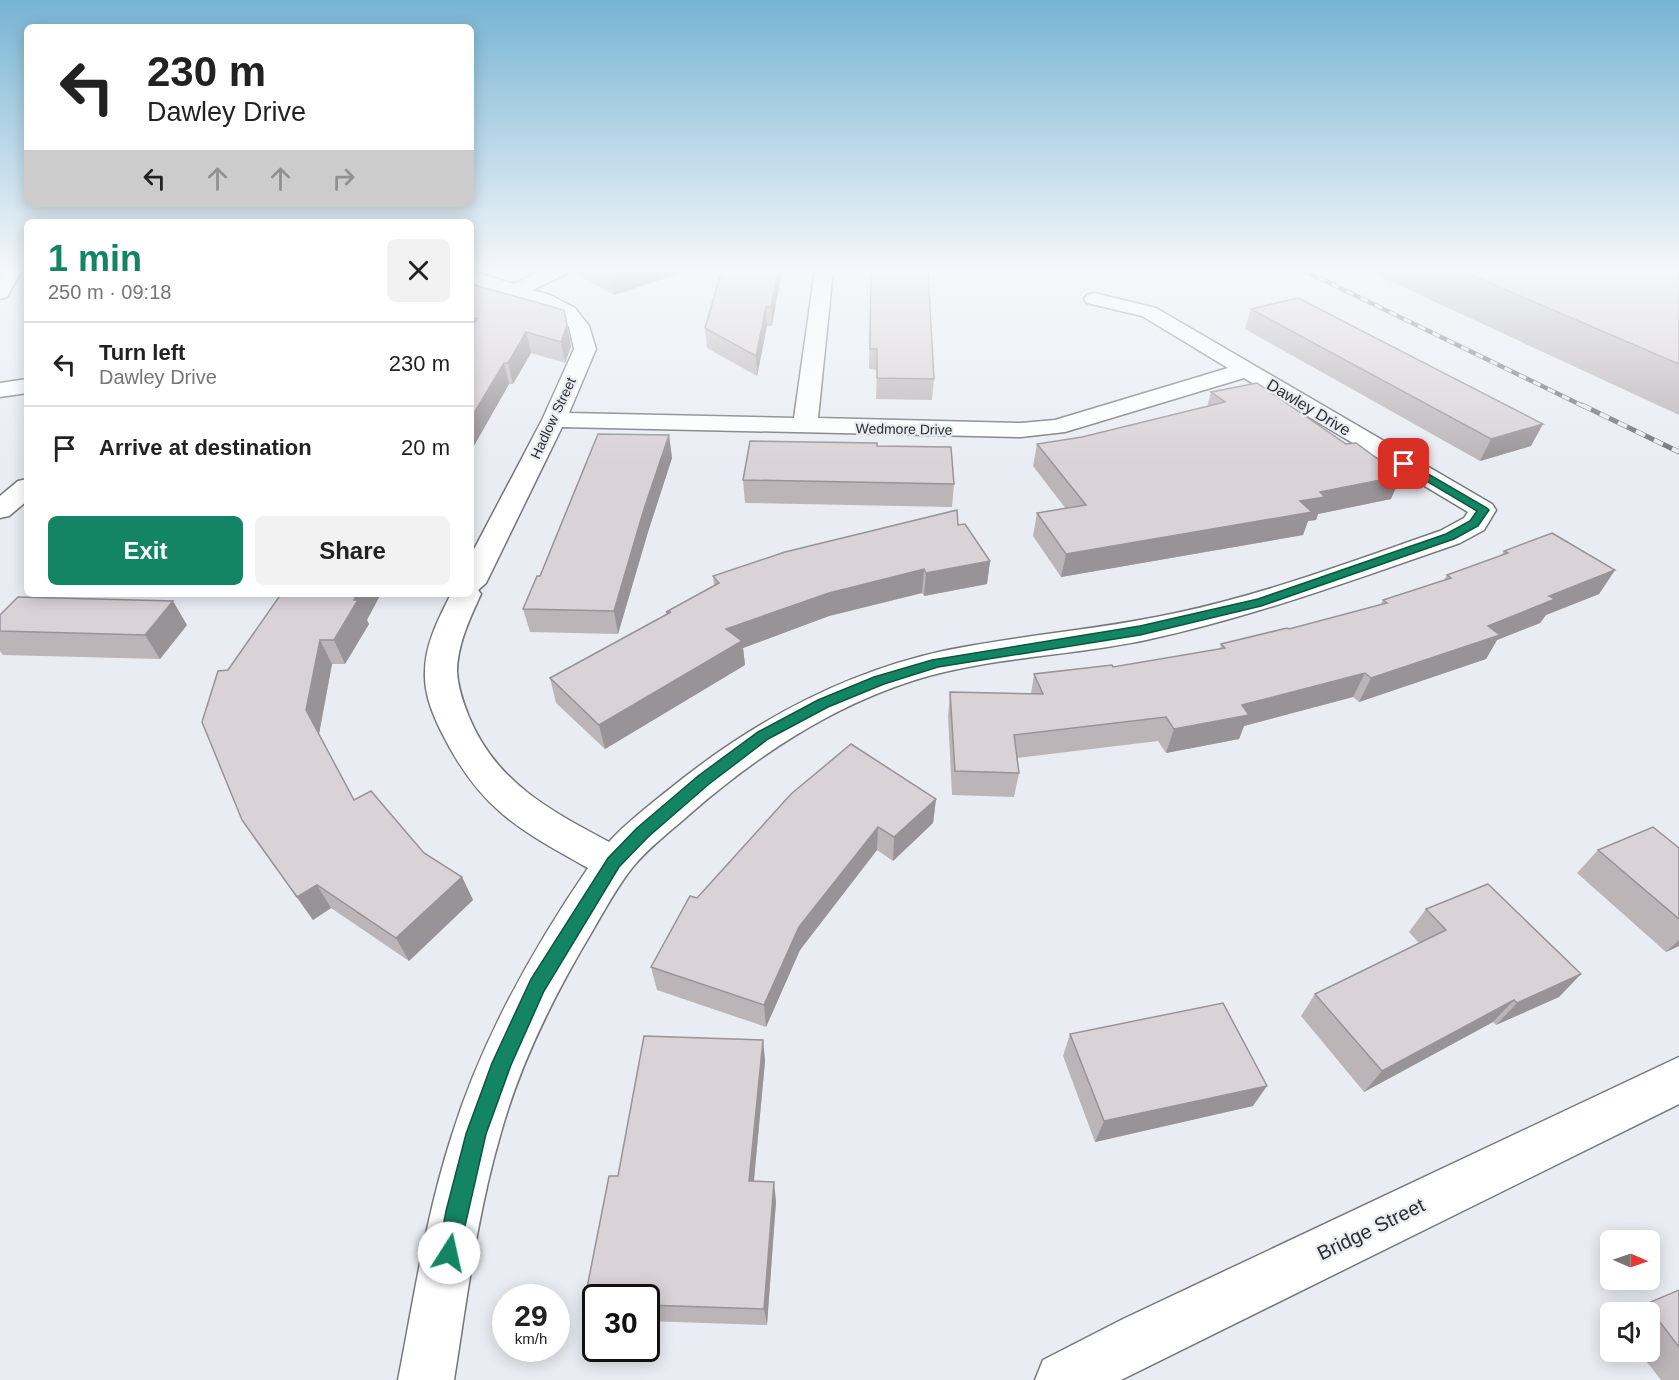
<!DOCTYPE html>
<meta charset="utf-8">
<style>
:root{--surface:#fff;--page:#f2f2f2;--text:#222;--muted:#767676;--line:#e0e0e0;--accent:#138564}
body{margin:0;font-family:Arial,sans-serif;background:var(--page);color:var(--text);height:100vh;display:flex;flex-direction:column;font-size:22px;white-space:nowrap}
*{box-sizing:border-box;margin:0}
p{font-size:20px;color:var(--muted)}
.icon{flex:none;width:33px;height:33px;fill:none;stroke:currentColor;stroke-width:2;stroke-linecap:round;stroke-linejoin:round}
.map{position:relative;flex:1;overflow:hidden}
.side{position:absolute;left:24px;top:219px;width:450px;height:378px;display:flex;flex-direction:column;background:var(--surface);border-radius:9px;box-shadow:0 3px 15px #0003}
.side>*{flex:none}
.banner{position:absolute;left:24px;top:24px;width:450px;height:183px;border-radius:9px;box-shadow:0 3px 15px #0003;background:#fff;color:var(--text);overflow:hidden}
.needle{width:39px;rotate:92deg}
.tools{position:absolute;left:1600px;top:1230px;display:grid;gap:12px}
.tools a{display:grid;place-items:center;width:60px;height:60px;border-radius:9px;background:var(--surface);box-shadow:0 3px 15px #0003;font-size:30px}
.speed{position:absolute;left:492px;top:1284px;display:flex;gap:12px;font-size:30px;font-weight:700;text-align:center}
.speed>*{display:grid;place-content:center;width:78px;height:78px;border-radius:50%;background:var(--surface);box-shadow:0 3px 15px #0003;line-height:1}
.speed small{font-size:15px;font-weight:400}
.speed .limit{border:3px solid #111;border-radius:9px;background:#fff;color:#111}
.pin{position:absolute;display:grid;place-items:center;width:51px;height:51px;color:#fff;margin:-26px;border-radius:12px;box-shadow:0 3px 9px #0006}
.me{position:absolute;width:66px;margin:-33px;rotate:10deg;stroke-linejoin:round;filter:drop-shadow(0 0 4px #0008)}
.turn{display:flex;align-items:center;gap:21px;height:126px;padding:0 24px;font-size:27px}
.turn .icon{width:78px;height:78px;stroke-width:2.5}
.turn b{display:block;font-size:42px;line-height:51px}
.lanes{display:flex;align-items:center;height:57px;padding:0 24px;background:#0003;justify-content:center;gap:30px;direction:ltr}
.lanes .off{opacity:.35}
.round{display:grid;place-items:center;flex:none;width:63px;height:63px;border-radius:9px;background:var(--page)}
.summary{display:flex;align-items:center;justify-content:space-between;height:102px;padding:0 24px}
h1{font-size:36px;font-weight:700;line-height:45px;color:var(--accent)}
.button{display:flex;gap:12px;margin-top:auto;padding:12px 24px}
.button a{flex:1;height:69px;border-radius:9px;background:var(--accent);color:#fff;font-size:24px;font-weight:700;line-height:69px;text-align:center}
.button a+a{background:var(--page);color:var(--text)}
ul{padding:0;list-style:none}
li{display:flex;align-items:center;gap:18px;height:84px;padding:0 24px;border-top:2px solid var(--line)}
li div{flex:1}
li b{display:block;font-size:22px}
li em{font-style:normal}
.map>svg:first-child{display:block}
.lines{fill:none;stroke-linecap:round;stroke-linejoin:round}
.minor-casing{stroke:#74787d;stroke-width:3}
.major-casing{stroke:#74787d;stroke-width:3}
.minor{fill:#fff;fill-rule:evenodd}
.major{fill:#fff;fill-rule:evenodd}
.rail-far1-casing{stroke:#707377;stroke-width:4.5}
.rail-casing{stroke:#707377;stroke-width:5}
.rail-far1{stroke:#e9edf3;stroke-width:3;stroke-dasharray:8;stroke-linecap:butt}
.rail{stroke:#e9edf3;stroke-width:4;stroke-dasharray:10;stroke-linecap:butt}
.wall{fill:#bbb5b8}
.shaded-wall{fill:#989396}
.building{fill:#d9d2d6;stroke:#989396;stroke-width:1.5}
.route{fill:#138564;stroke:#0c5641;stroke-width:1.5}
.labels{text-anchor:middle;stroke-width:4.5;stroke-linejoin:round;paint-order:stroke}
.far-street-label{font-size:14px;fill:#2e3032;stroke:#e9edf3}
.street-label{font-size:16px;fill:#2e3032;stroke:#e9edf3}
.near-street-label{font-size:20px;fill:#2e3032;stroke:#e9edf3}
</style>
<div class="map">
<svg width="1679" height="1380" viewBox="0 0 1679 1380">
<rect width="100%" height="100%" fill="#e9edf3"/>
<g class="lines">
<!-- minor casing -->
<g class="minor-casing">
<g id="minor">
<path d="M 543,270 L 568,270 L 566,274 L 533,290 L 550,295 L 575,308 L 589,326 L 596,349 L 569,413 L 794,418 L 815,270 L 833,270 L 818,418 L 1021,423 L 1055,420 L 1228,368 L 1142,316 L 1087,303 L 1084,299 L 1087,295 L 1094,293 L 1156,308 L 1492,504 L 1496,510 L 1484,530 L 1460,543 C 1356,579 1253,617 1146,640 C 1070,656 990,657 915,680 C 830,707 758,755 691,813 C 671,831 649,847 632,868 C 617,887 605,909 593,930 C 554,995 520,1063 500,1136 C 477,1215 467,1298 454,1380 L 398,1380 C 414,1298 426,1215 452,1135 C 482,1039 532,950 588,868 C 518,829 480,809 442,733 C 433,715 424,694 425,672 C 425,644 439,618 451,594 L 471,594 L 471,555 L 542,420 L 574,349 L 569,327 L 561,316 L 536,303 L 471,283 L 471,271 L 514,284 ZM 1244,378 L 1468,512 L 1464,518 L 1440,531 C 1353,561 1266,594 1176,613 C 1099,630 1020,635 943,651 C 839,674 749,724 667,791 C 647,807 626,823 609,842 C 549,810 496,782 469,717 C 463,702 458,688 457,672 C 457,645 470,618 481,594 L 478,590 L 486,583 L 562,427 L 1021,437 L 1065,432 Z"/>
<polygon points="27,379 27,393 0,397 0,383"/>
<polygon points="27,479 27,501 9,516 0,518 0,496 18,481"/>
<polygon points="1679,1057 1679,1104 1121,1380 1035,1380 1043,1360 1123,1319"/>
</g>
</g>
<!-- major casing -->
<g class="major-casing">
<polygon id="major" points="3,270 22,270 7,297 0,299 0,276"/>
</g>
<!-- minor -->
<use href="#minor" class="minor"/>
<!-- major -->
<use href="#major" class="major"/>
<!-- rail-far1 casing -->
<g class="rail-far1-casing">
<polyline id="rail-far1" points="1303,270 1585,407"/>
</g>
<!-- rail casing -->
<g class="rail-casing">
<polyline id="rail" points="1582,405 1679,452"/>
</g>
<!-- rail-far1 -->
<use href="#rail-far1" class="rail-far1"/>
<!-- rail -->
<use href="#rail" class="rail"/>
</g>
<!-- wall -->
<g class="wall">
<polygon points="570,270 690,270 614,295"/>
<polygon points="722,270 782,270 772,326 767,326 757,376 707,348 705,328"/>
<polygon points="1366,270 1679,270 1679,415"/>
<polygon points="471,284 571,346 565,363 531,353 513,384 509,384 471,451"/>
<polygon points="870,299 934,379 932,400 876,399 877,370 869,369"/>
<polygon points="1251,309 1531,446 1480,461 1245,329"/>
<polygon points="1211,392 1391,499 1318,514 1316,520 1308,521 1303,535 1061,577 1033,536 1037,513 1066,509 1033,466 1037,444 1082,437 1207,407"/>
<polygon points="669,435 672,458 648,532 618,634 530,632 523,609"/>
<polygon points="877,446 954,484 952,507 745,503 743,480"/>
<polygon points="958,525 990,561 987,584 924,596 922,593 829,616 743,648 745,665 605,749 556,703 550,678 667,615 666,612 714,586 713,576"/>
<polygon points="1504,551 1615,570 1599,594 1546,615 1540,623 1497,640 1486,659 1359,702 1353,697 1244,726 1239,739 1166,753 1158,741 1017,758 1019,773 1014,797 952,795 948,716 950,692 1031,694 1034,674 1113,667 1220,649 1221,644 1289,629 1381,604 1383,600 1444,580 1447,575 1501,556"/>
<polygon points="0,615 187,625 160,659 3,655 0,651"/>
<polygon points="367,620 369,624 345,664 332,664 319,734 354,800 424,853 462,877 473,900 409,961 331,908 313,920 258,844 242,820 228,670"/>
<polygon points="936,799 933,823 893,861 877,850 800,950 766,1027 657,990 651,967 697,898"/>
<polygon points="1679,848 1679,946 1666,952 1577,873 1598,850"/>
<polygon points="1426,909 1581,974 1559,997 1496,1025 1493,1022 1364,1092 1301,1016 1315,994 1419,943 1409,932"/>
<polygon points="1070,1034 1253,1106 1095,1142 1063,1056"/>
<polygon points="763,1040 765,1061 754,1181 776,1201 767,1325 646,1321 646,1298 596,1298 596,1319 594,1319 584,1303 618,1176"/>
<polygon points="1679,1290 1679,1380 1661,1380 1639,1352 1650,1352 1650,1312 1630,1312 1646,1304"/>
</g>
<!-- shaded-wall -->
<g class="shaded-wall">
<polygon points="630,270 690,270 614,295 611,276"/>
<polygon points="778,270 782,270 772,326 771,307"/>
<polygon points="766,307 767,326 757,376 756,356"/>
<polygon points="567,325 571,346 565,363 561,342"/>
<polygon points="526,332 531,353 513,384 508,363"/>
<polygon points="504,363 509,384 471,451 471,418"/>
<polygon points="1543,424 1531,446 1480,461 1491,439"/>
<polygon points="669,435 672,458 648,532 618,634 614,611 644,509"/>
<polygon points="1401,476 1391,499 1318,514 1316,520 1308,521 1303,535 1061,577 1066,554 1300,501 1320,492"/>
<polygon points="990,561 987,584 924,596 926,573"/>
<polygon points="924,569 922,593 829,616 743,648 745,665 605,749 599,725 726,629 829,593"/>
<polygon points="1615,570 1599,594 1546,615 1540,623 1497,640 1486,659 1359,702 1371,678 1488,626 1549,596"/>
<polygon points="357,594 381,594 367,620 369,624 345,664 334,640"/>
<polygon points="173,601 187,625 160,659 145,635"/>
<polygon points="320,640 332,664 319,734 306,710"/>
<polygon points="1365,673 1353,697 1244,726 1239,739 1166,753 1174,729 1242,705"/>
<polygon points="936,799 933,823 893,861 894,837"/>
<polygon points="878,827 877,850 800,950 766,1027 764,1005 799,927"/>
<polygon points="462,877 473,900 409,961 396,938"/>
<polygon points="317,885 331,908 313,920 297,897"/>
<polygon points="1679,940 1679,946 1666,952"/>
<polygon points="1581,974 1559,997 1496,1025 1517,1003"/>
<polygon points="1514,1000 1493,1022 1364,1092 1382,1071"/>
<polygon points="763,1040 765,1061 752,1200 749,1181"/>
<polygon points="1267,1086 1253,1106 1095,1142 1104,1121"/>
<polygon points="774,1182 776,1201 767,1325 764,1309"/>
</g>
<!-- building -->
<g class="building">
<polygon points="600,270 630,270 611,276"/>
<polygon points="722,270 778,270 771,307 766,307 756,356 705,328"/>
<polygon points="871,270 928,271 934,379 877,378 877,349 870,349"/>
<polygon points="1460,270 1679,270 1679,364"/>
<polygon points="471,284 564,310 567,325 561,342 526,332 508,363 504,363 471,418 471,327 477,319 471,317"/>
<polygon points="1298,298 1543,424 1491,439 1251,309"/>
<polygon points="1257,383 1346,444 1356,443 1401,476 1320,492 1325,497 1300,501 1312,512 1066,554 1037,513 1086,505 1037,444 1082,437 1225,402 1211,392"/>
<polygon points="598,434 669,435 644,509 614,611 523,609 537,576 540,576"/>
<polygon points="750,441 877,443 877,446 951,447 954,484 743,480"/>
<polygon points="957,510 958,525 965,524 990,561 926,573 924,569 829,593 726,629 742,641 599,725 550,678 671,612 666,612 719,583 713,576 785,552"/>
<polygon points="1552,533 1615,570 1549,596 1555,599 1488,626 1500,635 1371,678 1365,673 1242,705 1249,715 1174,729 1166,717 1014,735 1019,773 955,771 950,692 1043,694 1034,674 1112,665 1113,667 1225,648 1221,644 1287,628 1289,629 1387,603 1383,600 1451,578 1447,575 1508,553 1504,551"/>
<polygon points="281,594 357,594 354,600 358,600 334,640 320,640 306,710 354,800 371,791 424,853 462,877 396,938 317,885 297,897 242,820 202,722 218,671 228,670"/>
<polygon points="18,597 173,601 145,635 0,631 0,615"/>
<polygon points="851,744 936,799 894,837 878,827 799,927 764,1005 651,967 690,896 697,898 791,794"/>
<polygon points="1653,827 1679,848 1679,919 1598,850"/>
<polygon points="1488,884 1581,974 1517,1003 1514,1000 1382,1071 1315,994 1446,930 1426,909"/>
<polygon points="1223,1003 1267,1086 1104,1121 1070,1034"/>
<polygon points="644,1036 763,1040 749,1181 774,1182 764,1309 646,1305 646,1298 596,1298 596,1304 584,1303 609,1176 618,1176"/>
<polygon points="1679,1290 1679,1347 1646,1304"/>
</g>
<!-- sky -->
<linearGradient id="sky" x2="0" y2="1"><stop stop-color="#77b4d3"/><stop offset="0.58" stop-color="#f5f7fa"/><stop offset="1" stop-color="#f5f7fa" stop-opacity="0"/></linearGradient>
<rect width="1679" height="464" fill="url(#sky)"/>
<!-- route -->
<polygon class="route" points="1404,460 1487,508 1489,510 1478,526 1454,539 1261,606 1140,635 938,667 884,684 828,707 768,739 709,784 648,837 619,867 544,991 511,1065 486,1134 457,1261 449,1264 442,1261 438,1253 446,1211 466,1134 492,1063 531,979 608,858 637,828 698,776 758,732 818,700 874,677 932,660 1140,626 1258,599 1446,534 1470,521 1477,511 1401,466 1399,464"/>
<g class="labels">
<!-- far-street labels -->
<g class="far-street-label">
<text transform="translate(553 418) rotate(-65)" y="5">Hadlow Street</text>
<text transform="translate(904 429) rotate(1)" y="5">Wedmore Drive</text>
</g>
<!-- street labels -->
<g class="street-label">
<text transform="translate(1309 407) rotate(31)" y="6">Dawley Drive</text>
</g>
<!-- near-street labels -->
<g class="near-street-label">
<text transform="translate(1371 1229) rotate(-26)" y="7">Bridge Street</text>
</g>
</g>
</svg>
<div class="tools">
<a><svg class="needle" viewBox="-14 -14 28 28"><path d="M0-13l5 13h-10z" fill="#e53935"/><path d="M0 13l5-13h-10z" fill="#767676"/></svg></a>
<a><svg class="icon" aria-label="sound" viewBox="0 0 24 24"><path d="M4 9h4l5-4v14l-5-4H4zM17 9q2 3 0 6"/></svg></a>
</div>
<div class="speed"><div>29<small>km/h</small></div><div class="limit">30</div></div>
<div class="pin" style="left:1404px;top:464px;background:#d93025"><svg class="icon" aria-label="arrive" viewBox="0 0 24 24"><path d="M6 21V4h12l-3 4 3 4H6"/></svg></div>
<svg class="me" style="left:449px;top:1253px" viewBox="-20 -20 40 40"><circle r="19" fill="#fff"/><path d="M0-13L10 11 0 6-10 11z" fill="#138564"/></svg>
<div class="banner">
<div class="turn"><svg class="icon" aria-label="left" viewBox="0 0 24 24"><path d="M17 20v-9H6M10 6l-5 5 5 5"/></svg><div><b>230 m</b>Dawley Drive</div></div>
<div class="lanes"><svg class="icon" aria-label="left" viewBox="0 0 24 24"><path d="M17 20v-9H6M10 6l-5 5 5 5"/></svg><svg class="icon off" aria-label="ahead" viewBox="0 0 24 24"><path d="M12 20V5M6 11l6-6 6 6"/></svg><svg class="icon off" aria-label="ahead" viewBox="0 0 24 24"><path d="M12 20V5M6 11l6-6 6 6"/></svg><svg class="icon off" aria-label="right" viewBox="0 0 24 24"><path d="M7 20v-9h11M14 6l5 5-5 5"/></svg></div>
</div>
<section class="side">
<div class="summary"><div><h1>1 min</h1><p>250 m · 09:18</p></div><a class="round"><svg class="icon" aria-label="close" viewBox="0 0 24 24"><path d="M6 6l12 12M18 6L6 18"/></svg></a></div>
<ul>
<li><svg class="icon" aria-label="left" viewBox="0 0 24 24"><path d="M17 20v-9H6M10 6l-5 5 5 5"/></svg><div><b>Turn left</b><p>Dawley Drive</p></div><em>230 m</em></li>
<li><svg class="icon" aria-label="arrive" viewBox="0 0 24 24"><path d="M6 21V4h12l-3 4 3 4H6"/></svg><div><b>Arrive at destination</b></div><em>20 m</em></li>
</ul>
<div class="button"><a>Exit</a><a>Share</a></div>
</section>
</div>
